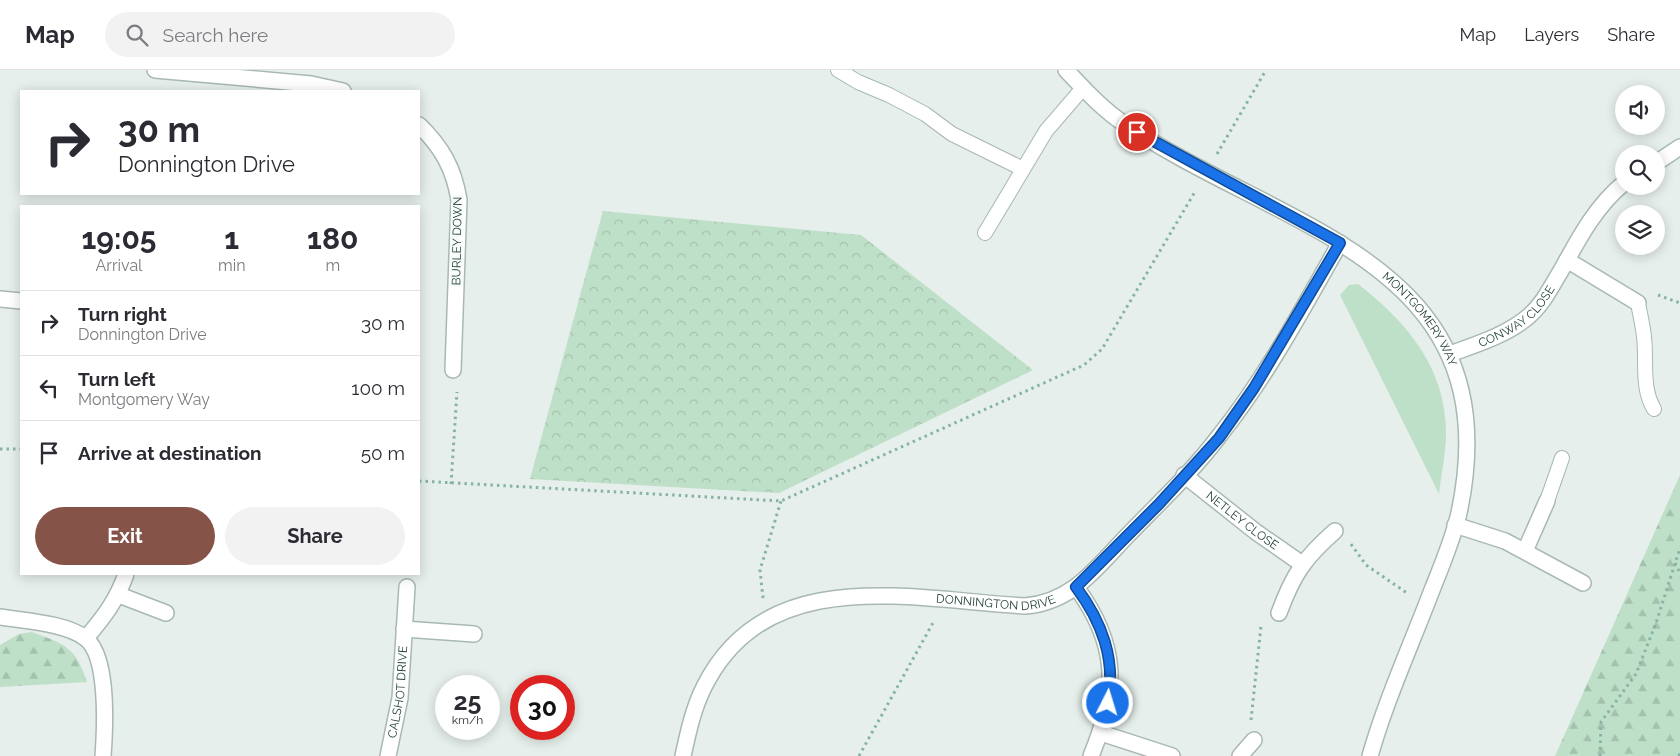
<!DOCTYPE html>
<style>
:root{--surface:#fff;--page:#f2f2f3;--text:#2b2b33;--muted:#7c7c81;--line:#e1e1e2;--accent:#855347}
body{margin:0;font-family:Raleway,sans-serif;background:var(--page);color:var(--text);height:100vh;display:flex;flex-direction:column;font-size:19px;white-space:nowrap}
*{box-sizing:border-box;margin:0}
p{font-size:16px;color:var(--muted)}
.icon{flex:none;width:28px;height:28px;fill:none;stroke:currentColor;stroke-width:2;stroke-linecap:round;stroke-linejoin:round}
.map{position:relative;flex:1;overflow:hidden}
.panel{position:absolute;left:20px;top:135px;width:400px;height:370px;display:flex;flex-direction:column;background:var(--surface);border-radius:0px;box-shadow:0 2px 12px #0003}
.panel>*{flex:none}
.top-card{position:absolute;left:20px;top:20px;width:400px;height:105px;border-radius:0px;box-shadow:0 2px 12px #0003;background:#fff;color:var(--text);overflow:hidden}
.buttons{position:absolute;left:1615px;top:15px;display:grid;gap:10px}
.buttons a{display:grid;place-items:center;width:50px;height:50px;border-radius:50%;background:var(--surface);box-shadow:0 2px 12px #0003;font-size:25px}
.speed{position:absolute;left:435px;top:605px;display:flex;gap:10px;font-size:25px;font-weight:700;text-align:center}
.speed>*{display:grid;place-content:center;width:65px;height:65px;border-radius:50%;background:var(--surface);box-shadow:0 2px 12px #0003;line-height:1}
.speed small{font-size:12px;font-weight:400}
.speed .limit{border:8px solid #d22;background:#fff;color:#111}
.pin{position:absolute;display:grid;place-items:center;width:42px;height:42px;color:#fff;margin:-21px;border:2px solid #fff;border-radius:50%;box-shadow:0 1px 5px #0007}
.me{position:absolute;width:55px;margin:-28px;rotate:5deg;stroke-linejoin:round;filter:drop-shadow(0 0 4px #0008)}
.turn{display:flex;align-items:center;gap:18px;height:105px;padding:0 15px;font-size:22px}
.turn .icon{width:65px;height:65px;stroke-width:2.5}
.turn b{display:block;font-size:35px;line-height:42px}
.eta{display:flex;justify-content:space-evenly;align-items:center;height:85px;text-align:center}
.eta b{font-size:30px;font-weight:700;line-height:35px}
.cta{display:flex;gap:10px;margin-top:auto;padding:10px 15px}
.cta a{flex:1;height:58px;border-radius:30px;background:var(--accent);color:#fff;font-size:20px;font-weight:700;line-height:58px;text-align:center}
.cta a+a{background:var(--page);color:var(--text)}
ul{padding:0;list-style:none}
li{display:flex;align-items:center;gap:15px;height:65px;padding:0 15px;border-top:1px solid var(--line)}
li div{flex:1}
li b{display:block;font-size:19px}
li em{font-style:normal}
header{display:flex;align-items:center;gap:30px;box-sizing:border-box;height:70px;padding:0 25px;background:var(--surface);border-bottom:1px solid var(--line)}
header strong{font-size:24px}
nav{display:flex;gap:28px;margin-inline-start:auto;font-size:18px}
.search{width:350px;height:45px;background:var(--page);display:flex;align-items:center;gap:12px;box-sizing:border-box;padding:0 18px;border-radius:28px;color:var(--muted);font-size:19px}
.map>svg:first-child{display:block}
.grass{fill:#bfe0c8}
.forest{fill:url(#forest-firs)}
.park{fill:url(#park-crowns)}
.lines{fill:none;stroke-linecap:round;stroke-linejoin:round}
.service-casing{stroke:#a8b8b2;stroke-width:16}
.minor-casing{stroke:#a8b8b2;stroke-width:18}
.path{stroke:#86b3a5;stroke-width:3;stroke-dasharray:2.5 4;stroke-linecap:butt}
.service{stroke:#fff;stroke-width:14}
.minor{stroke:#fff;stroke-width:15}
.route-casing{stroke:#114b97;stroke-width:12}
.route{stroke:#1a73e8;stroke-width:9}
.labels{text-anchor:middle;stroke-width:4.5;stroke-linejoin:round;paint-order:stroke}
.street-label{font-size:12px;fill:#24423a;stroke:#f7fbf9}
</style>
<header>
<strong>Map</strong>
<div class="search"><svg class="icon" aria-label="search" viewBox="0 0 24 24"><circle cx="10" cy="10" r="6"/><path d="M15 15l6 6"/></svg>Search here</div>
<nav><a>Map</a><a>Layers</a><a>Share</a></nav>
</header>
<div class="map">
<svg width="1680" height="686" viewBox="0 0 1680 686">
<defs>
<pattern id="forest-firs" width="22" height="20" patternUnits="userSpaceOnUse" patternTransform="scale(1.25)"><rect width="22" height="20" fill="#bfe0c8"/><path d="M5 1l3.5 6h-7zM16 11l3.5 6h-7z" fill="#a4c1ad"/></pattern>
<pattern id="park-crowns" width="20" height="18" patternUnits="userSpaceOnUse" patternTransform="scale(1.25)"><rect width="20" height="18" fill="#bfe0c8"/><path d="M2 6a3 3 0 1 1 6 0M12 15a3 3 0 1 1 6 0" fill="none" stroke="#a4c1ad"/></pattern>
</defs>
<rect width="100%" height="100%" fill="#e6efeb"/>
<!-- grass -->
<path class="grass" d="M 1358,214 C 1407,252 1446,298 1446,363 C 1446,383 1441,404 1439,424 L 1340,225 L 1349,215 Z"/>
<!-- forest -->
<g class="forest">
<polygon points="1680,405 1680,686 1555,686"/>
<path d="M 32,562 C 66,575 75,576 87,612 L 0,617 L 0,575 L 19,564 Z"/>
</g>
<!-- park -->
<polygon class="park" points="603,141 861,165 1033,300 779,423 530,409"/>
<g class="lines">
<!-- service casing -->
<g class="service-casing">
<g id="service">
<polyline points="838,0 858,12 889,25 925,44 952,64 1023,99"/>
<polyline points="985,163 1046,61 1083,18"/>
<path d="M 1638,233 C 1640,244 1643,256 1644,267 C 1647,292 1641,317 1654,339"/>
<polyline points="1547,431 1562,388"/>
</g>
</g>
<!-- minor casing -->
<g class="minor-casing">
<g id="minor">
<polyline points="155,0 311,14 343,21"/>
<path id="s1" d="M 1066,0 C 1085,20 1103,40 1126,55 C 1285,162 1512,192 1459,443 C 1453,469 1442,495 1432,520 C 1411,575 1386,630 1370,686"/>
<path d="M 419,55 C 442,77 454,99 459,130 L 453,300"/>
<polyline points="1656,93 1680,77"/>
<polyline points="1567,190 1638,233"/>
<polyline points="0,229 21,231"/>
<path id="s2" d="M 1450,284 C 1477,274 1507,265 1529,246 C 1544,233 1552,215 1562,199 C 1579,168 1596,136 1624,113"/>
<path id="s3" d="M 1184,405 L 1256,462 L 1302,494"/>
<polyline points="1455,455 1505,471 1583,513"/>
<polyline points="1525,481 1547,431"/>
<path d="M 1076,517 C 1119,575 1118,621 1091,686"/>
<polyline points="119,525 166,543"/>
<path d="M 1279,543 C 1293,505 1304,488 1335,461"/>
<path d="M 0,547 C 24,551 66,553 85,568 C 109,585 105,659 103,686"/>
<polyline points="404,559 474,564"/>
<path d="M 86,568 C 104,547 117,530 126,504"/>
<polyline points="1101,663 1172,686"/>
<path id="s4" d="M 388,686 L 400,628 L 407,517"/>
<path id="s5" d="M 683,686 C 688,663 693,639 704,617 C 766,492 913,530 1025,536 C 1073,532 1096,498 1128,465 C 1159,433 1193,401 1220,365 C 1267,306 1303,238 1340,173"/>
<polyline points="1240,686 1254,670"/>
</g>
</g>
<!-- path -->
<g class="path">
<polyline points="1217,84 1266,0"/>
<polyline points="1658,225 1680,233"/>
<polyline points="0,379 21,379"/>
<polyline points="419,411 781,431 1084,295 1102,279 1196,120"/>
<polyline points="451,414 457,322"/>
<polyline points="1351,474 1366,495 1407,523"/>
<polyline points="1675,493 1680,503"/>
<polyline points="763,528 760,500 781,431"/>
<polyline points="1251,650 1261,556"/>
<polyline points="859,686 934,551"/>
<polyline points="1600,686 1601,652 1636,604 1656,553 1680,478"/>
<polyline points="1679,686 1680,682"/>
</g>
<!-- service -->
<use href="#service" class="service"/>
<!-- minor -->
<use href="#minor" class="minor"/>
</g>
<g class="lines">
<!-- route casing -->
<g class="route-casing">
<path id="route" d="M 1108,633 C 1116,589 1102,552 1076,517 L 1159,434 L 1219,368 L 1254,318 L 1340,173 L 1137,62"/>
</g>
<!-- route -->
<use href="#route" class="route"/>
</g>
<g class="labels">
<!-- street labels -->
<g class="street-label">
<text transform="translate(457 171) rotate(-89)" y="4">BURLEY DOWN</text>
<text dy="4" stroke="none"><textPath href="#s2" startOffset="78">CONWAY CLOSE</textPath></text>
<text dy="4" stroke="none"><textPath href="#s1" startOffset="438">MONTGOMERY WAY</textPath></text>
<text dy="4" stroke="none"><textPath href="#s3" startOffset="74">NETLEY CLOSE</textPath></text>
<text dy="4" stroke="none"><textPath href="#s5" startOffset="399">DONNINGTON DRIVE</textPath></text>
<text dy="4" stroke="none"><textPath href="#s4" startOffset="65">CALSHOT DRIVE</textPath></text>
</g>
</g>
</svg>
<div class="buttons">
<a><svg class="icon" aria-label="sound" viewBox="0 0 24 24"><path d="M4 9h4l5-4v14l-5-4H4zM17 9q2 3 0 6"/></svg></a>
<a><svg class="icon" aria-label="search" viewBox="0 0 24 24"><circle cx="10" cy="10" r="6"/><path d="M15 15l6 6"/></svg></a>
<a><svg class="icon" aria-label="layers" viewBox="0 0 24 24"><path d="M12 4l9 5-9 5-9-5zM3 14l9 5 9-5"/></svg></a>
</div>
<div class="speed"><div>25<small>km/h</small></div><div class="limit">30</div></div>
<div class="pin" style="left:1137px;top:62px;background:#d93025"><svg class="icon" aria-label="arrive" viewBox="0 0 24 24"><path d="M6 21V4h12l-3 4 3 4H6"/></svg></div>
<svg class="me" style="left:1108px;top:633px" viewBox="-20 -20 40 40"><circle r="17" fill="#1a73e8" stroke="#fff" stroke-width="3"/><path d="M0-11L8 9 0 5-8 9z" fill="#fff"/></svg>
<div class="top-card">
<div class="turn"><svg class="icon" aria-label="right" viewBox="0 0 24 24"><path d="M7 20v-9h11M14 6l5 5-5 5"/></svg><div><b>30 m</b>Donnington Drive</div></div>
</div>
<section class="panel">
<div class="eta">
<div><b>19:05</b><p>Arrival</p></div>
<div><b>1</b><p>min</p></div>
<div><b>180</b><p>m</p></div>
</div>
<ul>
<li><svg class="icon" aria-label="right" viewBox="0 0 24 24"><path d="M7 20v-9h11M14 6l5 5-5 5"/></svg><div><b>Turn right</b><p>Donnington Drive</p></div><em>30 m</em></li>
<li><svg class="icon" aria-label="left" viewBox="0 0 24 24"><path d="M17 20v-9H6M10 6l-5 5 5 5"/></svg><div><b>Turn left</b><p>Montgomery Way</p></div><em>100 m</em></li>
<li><svg class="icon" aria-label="arrive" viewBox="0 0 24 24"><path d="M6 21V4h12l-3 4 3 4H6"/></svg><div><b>Arrive at destination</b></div><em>50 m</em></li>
</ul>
<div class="cta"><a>Exit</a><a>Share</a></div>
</section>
</div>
